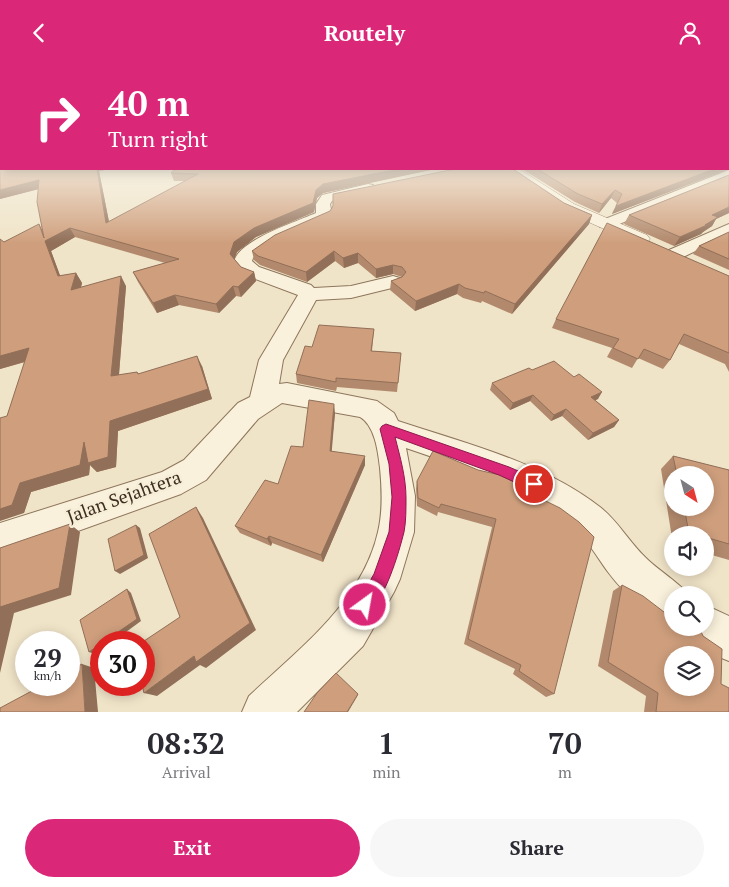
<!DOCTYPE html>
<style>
:root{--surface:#fff;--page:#f7f7f7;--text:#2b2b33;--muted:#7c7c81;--accent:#db2777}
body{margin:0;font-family:"PT Serif",serif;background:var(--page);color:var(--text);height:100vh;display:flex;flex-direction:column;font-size:19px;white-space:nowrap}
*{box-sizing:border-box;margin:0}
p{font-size:16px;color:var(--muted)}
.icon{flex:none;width:28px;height:28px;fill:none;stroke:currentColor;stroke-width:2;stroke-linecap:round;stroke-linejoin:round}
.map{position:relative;height:647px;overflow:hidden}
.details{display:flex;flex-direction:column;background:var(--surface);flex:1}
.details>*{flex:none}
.hud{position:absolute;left:0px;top:0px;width:730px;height:105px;box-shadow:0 2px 12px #0003;background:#db2777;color:#fff;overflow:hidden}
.needle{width:32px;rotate:144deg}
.fabs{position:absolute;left:664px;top:401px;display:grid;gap:10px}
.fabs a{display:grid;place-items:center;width:50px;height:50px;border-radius:50%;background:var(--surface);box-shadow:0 2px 12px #0003;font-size:25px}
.speed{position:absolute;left:15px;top:566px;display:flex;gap:10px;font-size:25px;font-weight:700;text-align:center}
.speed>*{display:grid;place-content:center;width:65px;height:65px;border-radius:50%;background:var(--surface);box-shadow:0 2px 12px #0003;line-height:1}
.speed small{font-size:12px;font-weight:400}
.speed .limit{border:8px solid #d22;background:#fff;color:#111}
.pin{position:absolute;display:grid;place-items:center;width:42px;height:42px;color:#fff;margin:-21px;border:2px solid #fff;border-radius:50%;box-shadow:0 1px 5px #0007}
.me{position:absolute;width:55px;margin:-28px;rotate:32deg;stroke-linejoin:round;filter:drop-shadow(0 0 4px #0008)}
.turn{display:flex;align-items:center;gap:18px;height:105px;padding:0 25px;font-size:22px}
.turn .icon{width:65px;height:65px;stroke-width:2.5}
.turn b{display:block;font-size:35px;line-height:42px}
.eta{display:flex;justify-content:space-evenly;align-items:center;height:85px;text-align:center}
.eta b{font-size:30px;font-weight:700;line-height:35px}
.cta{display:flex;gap:10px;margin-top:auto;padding:10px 25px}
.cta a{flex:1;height:58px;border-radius:30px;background:var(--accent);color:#fff;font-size:20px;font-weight:700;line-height:58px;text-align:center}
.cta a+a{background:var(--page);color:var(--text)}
header{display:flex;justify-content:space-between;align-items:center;height:65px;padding:0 25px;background:var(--accent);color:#fff;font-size:22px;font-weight:700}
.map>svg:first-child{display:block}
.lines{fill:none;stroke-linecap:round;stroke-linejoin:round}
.minor-casing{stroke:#8d765c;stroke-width:2}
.tertiary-casing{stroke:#8d765c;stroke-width:1}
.minor{fill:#faf1dc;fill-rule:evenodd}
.tertiary{fill:#faf1dc;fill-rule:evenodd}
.wall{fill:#b2896c;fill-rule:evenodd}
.shaded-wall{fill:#916f58}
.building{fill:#cf9f7d;stroke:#916f58;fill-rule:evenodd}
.route{fill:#db2777;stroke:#8e194d}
.labels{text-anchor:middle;stroke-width:5;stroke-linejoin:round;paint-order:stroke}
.near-street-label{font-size:18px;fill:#3d2e20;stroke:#f7eed8}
</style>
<header><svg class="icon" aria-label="back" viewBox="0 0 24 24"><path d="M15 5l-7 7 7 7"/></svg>Routely<svg class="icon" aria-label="person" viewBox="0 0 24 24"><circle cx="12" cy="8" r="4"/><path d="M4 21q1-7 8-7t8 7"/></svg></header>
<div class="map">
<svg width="729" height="647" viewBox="0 0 729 647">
<rect width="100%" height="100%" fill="#f0e4c8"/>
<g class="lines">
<!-- minor casing -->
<g class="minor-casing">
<g id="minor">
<polygon points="729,105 729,114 612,162 600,162 598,159 600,156"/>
<path d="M 368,119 L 373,120 L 375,123 L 373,126 L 332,136 L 330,139 L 332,150 L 329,153 L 260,186 L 253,193 L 252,196 L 259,202 L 311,220 L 314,223 L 351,221 L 393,211 L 400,213 L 403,217 L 400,221 L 351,233 L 316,235 L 283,295 L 279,319 L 287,318 L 377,336 L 394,348 L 398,356 C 467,379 542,397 600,442 C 618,456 629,477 646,493 C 654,502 685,522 688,530 L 672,530 L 672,559 C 647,551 624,528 608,507 C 597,492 588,475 573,463 C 524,423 465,403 406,383 L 415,431 L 414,467 L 400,514 L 394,527 L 363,581 L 297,647 L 242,647 L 249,631 C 299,584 362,537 378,467 C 383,446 382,424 380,403 C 378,386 375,361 360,352 L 282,338 L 258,354 L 206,415 L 181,429 L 0,494 L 0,458 L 162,407 L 184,395 L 238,338 L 250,332 L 259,295 L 298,230 L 245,210 L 234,197 C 238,175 296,157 316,148 L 316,139 L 322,130 Z"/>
<polygon points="729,159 729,170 681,193 675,194 669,193 666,189 669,185"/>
<polygon points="705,540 729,551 729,596 714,590 691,574 686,562 705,562"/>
</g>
</g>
<!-- tertiary casing -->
<g class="tertiary-casing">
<polygon id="tertiary" points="503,104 519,104 574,139 647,170 650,174 647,178 641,179 635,178 562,145"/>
</g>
<!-- minor -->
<use href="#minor" class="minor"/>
<!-- tertiary -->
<use href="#tertiary" class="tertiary"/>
</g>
<!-- wall -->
<g class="wall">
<polygon points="0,87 1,87 1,104 110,104 99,106 109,157 185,116 174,116 171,108 176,104 435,104 323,128 317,133 314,147 256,172 237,187 234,194 241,202 254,207 256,216 241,232 236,231 219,248 179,240 157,248 138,217 133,207 165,198 75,172 51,186 60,211 76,208 82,218 81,222 126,221 119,310 137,307 139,309 202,301 212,334 118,366 116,402 97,407 90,400 89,410 31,427 24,448 7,351 25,297 0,304 4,177 42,165 38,124 0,134"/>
<polygon points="729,87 729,104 612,149 617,138 611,133 599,148 575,137 522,104 729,104"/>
<polygon points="729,110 729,148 716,154 712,161 703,167 701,169 674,181 624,159 629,150"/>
<polygon points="564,138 592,150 589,159 512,249 482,236 481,238 463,233 457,229 415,246 390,225 391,216 402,212 393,209 376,213 358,198 344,203 335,196 307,217 260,200 254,195 252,186"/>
<polygon points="729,167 729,205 693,189 699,181"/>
<polygon points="729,211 729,307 725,299 679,279 670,295 663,304 638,293 632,303 607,292 612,283 552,263 556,254"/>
<polygon points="374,264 372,286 401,288 397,327 337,322 336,326 297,318 296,309 312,282"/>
<polygon points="532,305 598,334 595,335 619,355 614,362 588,375 562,351 551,356 530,336 510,345 490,325 492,318"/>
<polygon points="335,348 331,386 365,400 323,497 272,478 271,481 240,468 235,461 278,419 303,382"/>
<path d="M 673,391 L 729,405 L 729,495 L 705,488 L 705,470 L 672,470 L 672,473 L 661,404 ZM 672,410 L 705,410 L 705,442 L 672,442 Z"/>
<polygon points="417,416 519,423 554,629 546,632 513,609 515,604 464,579 492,462 438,447 437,451 417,441 416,424"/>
<polygon points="622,520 721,619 729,647 644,647 646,631 598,601 613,526"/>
</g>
<!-- shaded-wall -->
<g class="shaded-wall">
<polygon points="729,98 729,104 612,149 616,141 714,104 729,104"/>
<polygon points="97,104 110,104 99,106 111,167 106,158"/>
<polygon points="399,104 435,104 323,128 317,133 314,147 256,172 237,187 233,198 230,189 234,177 254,163 316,125 323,119"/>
<polygon points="39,115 43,123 0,134 0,125"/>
<polygon points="615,125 611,133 599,148 602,139"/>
<polygon points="729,142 729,148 716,154 712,161 703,167 701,169 674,181 680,172 712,150"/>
<polygon points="592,150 589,159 512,249 515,239"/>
<polygon points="39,159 44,168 70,163 75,172 51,186 64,221 58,211"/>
<polygon points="334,186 335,196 307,217 306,207"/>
<polygon points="358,188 358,198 344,203 343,193"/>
<polygon points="393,200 393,209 376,213 376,204"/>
<polygon points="254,207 256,216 241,232 238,222"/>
<polygon points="76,208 82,218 78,235 71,225"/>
<polygon points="121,211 126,221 118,321 111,311"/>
<polygon points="459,219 457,229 415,246 416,236"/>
<polygon points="233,221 236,231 219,248 216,239"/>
<polygon points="175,230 179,240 157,248 153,238"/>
<polygon points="29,283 38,293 0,304 0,291"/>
<polygon points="197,291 202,301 212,334 118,366 116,402 97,407 90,400 89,410 31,427 24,448 0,456 0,444 20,418 84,377 110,356"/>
<polygon points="602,327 598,334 587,339 591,332"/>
<polygon points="533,330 530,336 510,345 513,338"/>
<polygon points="334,339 335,348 331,395 330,386"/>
<polygon points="566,344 562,351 551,356 554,350"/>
<polygon points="619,355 614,362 588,375 593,368"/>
<polygon points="365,391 365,400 323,497 321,490"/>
<polygon points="196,442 203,453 256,565 206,603 200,600 157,631 144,628 194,591"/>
<polygon points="70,459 80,467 71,530 14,548 0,608 0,542"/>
<polygon points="136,460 140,463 148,493 120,509 115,506"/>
<polygon points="269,471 272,478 271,481 267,474"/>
<polygon points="127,524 131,528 141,556 111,578 102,578"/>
<polygon points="101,578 101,584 95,589 89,587"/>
<polygon points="82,599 94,603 98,647 85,647"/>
<polygon points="358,629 358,630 348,647 347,647"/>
</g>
<!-- building -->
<g class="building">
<polygon points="0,87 1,87 1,96 0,95"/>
<polygon points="0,99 1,99 1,104 97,104 106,158 198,109 171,108 176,104 399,104 323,119 316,125 313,138 254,163 234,177 230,189 241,202 254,207 238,222 233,221 216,239 175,230 153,238 133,207 179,194 70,163 45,176 58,211 76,208 71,225 121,211 111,311 137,307 138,309 197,291 208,324 110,356 108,392 88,398 84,377 80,400 20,418 12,440 0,444 0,353 7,351 29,283 0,291 0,174 4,177 39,159 44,173 37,137 39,115 0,125"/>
<polygon points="455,104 513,104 564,138 592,150 515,239 485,226 484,228 465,223 459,219 416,236 391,216 402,212 406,207 402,202 393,200 376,204 358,188 343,193 334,186 306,207 258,191 252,186 275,170 330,146 333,141 333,129"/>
<polygon points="537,104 714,104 616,141 622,129 615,125 602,139 578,129"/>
<polygon points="729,110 729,142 712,150 718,152 705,160 707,160 680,172 629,150"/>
<polygon points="607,158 729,211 729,288 684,269 670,295 644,284 638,294 613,283 619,274 556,254"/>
<polygon points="729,167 729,194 699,181"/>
<polygon points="319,260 374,264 371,286 401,288 398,318 336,313 336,317 296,309 305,281 312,282"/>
<polygon points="554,296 574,312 579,309 602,327 591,332 619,355 593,368 566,344 554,350 533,330 513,338 492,318 529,303 532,305"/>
<polygon points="309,335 334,339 330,386 365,391 321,490 269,471 267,474 235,461 265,415 278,419 291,381 303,382"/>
<polygon points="433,386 478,405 500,410 519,419 519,423 560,443 579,457 594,472 554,629 519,606 521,600 468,574 496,454 441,439 439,443 418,433 417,416"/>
<polygon points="673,391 729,405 729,479 705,472 705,470 696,470 689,468 684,442 705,442 705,410 677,410"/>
<polygon points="196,442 250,558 196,597 194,591 144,628 142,620 144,620 144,578 141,578 180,552 149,469"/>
<polygon points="70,459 59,523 0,542 0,483"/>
<polygon points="136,460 144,490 115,506 108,474"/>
<path d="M 622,520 L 643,531 L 664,547 L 672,550 L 672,562 L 699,562 L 703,571 L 722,584 L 721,619 L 729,623 L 729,647 L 656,647 L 658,628 L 608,597 ZM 672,590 L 705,590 L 705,622 L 672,622 Z"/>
<polygon points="127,524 137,554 89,587 80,555"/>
<polygon points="82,599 85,647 0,647 0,643 43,620 69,620 69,606"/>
<polygon points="336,608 358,629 347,647 304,647 317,628"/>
</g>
<!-- sky -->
<linearGradient id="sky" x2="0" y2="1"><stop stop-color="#8fbad6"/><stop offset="0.49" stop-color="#f8f3e6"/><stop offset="1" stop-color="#f8f3e6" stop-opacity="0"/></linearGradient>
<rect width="729" height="178" fill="url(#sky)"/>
<!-- route -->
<path class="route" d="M 386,359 L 509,402 L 539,415 L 541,419 L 539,424 L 534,426 L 499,410 L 395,372 C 400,392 406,412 406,433 C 406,444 406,457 404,467 C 399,487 384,540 365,548 L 359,546 L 356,540 L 374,509 L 389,467 L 392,432 L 389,399 L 380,364 L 382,361 Z"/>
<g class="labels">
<!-- near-street labels -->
<g class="near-street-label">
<text transform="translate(124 432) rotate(-20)" y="6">Jalan Sejahtera</text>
</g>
</g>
</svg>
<div class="fabs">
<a><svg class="needle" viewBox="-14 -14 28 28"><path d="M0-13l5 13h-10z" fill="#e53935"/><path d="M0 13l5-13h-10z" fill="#7c7c81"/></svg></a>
<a><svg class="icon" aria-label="sound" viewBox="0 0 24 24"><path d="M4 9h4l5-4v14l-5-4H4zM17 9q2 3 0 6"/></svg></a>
<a><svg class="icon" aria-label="search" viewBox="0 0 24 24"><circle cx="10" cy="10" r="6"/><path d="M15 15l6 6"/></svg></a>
<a><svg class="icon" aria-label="layers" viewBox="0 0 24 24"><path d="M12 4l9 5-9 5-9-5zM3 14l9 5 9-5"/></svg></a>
</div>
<div class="speed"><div>29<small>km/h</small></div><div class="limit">30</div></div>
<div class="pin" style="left:534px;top:419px;background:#d93025"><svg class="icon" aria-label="arrive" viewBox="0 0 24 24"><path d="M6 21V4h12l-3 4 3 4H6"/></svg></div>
<svg class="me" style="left:365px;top:540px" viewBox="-20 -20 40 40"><circle r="17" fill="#db2777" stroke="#fff" stroke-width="3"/><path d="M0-11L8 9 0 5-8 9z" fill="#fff"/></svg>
<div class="hud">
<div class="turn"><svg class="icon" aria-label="right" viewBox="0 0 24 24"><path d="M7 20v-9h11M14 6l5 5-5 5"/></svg><div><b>40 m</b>Turn right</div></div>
</div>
</div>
<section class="details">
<div class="eta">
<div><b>08:32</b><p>Arrival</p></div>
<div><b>1</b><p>min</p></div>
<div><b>70</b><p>m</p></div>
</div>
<div class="cta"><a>Exit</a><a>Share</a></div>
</section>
